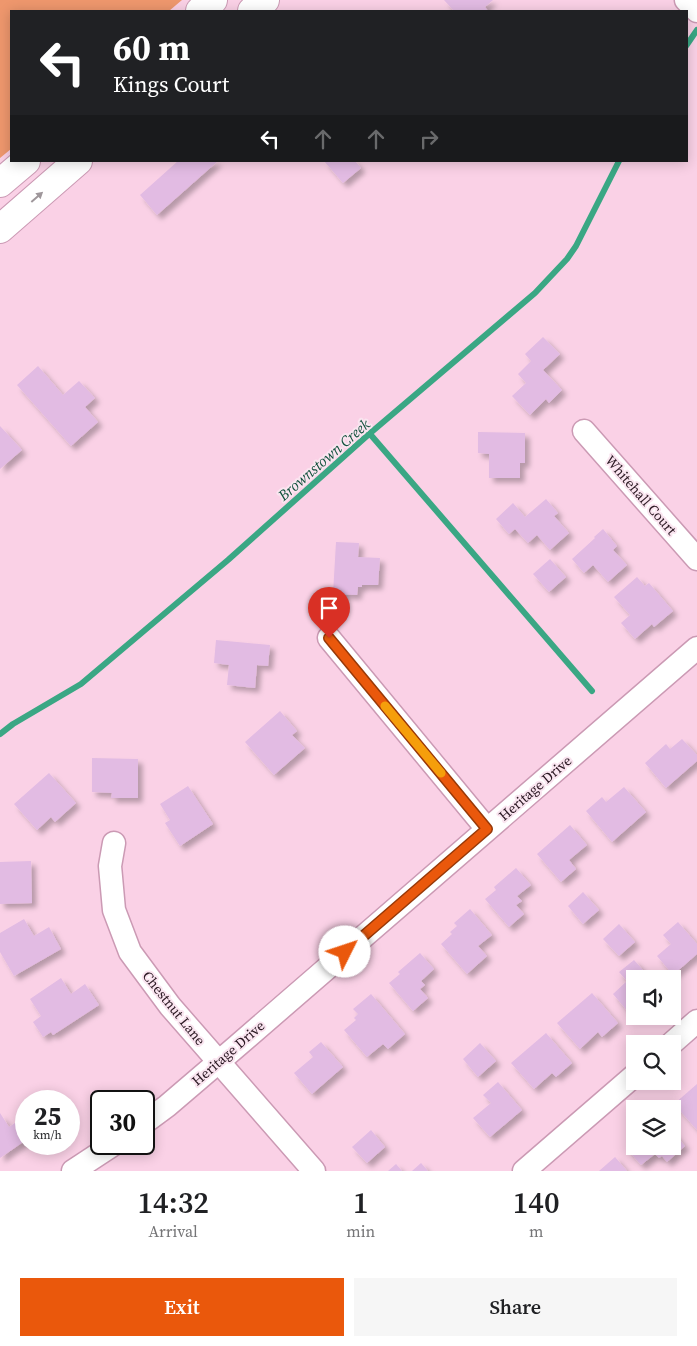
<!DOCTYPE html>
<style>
:root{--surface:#fff;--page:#f6f6f6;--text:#202124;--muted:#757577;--accent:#ea580c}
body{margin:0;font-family:"Source Serif 4",serif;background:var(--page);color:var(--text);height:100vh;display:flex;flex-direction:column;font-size:19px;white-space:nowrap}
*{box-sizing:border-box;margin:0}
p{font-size:16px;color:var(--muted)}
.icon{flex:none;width:28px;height:28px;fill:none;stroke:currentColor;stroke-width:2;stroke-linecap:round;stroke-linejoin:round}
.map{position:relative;height:1171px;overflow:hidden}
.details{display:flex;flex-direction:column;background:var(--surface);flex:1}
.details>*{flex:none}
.banner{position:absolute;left:10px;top:10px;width:678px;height:152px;border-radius:0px;box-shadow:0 2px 12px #0003;background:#202124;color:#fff;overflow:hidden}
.fabs{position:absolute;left:626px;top:970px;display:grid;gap:10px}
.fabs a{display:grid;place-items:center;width:55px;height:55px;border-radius:0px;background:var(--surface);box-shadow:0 2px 12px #0003;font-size:25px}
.speed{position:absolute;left:15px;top:1090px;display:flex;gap:10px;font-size:25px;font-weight:700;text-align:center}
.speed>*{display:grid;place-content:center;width:65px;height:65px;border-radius:50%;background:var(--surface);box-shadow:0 2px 12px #0003;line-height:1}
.speed small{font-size:12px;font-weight:400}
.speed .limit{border:2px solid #111;border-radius:8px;background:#fff;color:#111}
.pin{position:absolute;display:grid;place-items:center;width:42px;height:42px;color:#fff;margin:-51px -21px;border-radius:50% 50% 50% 0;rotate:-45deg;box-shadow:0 0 5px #0007}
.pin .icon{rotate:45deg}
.me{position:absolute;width:55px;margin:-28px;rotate:49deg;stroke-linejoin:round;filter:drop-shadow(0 0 4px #0008)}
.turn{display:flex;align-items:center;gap:18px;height:105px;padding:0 20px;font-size:22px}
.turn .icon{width:65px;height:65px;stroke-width:2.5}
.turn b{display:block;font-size:35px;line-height:42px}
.lanes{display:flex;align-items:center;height:48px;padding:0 20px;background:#0003;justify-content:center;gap:25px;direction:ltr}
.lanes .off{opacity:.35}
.eta{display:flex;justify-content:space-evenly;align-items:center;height:85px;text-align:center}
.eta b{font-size:30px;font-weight:600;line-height:35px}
.button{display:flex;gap:10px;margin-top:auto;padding:10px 20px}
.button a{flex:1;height:58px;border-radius:0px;background:var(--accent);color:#fff;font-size:20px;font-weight:600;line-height:58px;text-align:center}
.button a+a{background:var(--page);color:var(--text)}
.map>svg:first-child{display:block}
.green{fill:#ee976d}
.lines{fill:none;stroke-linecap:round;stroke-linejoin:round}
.stream{stroke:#3aa784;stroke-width:6}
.building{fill:#e2bbe3;filter:url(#shadow)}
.street-casing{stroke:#cb9ab4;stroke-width:25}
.secondary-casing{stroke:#cb9ab4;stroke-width:30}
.street{stroke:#fff;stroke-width:22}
.secondary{stroke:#fff;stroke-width:28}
.oneway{fill:#9f979b}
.route-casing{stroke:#983908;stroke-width:12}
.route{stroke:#ea580c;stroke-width:9}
.slow{stroke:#f59e0b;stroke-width:9}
.labels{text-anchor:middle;stroke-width:4;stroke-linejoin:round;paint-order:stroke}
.street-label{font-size:14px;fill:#291721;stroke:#fae5f0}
.water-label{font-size:15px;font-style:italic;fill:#0f503b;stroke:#fae5f0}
</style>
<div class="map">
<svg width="697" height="1171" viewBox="0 0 697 1171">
<defs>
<filter id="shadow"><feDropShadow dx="4.5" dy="4.5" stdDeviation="2.5" flood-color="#0004"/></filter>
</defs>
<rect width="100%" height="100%" fill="#fad1e6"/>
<!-- green -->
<polygon class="green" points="0,0 182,0 169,11 11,11 11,149 0,158"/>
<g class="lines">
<!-- stream -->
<g class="stream">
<polyline points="686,46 697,30"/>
<polyline points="370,434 592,691"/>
<polyline points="0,734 13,724 81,684 228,560 368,435 535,293 567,259 576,246 619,161"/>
</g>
</g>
<!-- building -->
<g class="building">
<polygon points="444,0 493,0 485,7 488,11 454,11"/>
<polygon points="178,161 218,161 157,215 140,195"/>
<polygon points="324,161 355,161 361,168 343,183"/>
<polygon points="543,337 560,354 543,370 562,390 549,403 546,399 530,415 512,396 526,383 518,374 531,361 525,354"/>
<polygon points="38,366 63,395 79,381 95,398 85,407 98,422 71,446 17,385"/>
<polygon points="0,426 22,450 0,469"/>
<polygon points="478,432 525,433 525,463 520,463 520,478 489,478 489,454 478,453"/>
<polygon points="546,499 558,513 554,516 569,533 550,550 537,535 528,543 515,529 509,534 496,519 513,503 525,517"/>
<polygon points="603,529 617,546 613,550 627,565 608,582 593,565 584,573 572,559 595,538 594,537"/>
<polygon points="336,542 359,543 358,557 380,558 378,585 362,585 362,587 358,587 357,595 333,594"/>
<polygon points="550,559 566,577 549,592 533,574"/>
<polygon points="637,577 645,586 649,583 673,611 654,627 652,624 635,639 621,623 630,615 614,597"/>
<polygon points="216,640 270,645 268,666 257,665 255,688 227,685 229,665 214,663"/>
<polygon points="280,711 297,731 292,735 305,748 274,775 245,742"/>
<polygon points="682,739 697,755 697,761 666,788 645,763 666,744 670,749"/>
<polygon points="92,758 138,759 138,798 111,798 112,793 92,792"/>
<polygon points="49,773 76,803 55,822 51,817 37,830 14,804"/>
<polygon points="188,786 213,824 180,846 165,823 170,820 160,804"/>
<polygon points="624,787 646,812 612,842 586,811 602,797 606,802"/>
<polygon points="570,825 587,845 569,860 576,869 561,882 537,854"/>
<polygon points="31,861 32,903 0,904 0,862"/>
<polygon points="516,868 531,885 517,896 522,901 516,905 524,914 509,927 485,899 496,890 494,887"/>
<polygon points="583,892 599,910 583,924 568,906"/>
<polygon points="470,909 492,935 478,946 487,956 467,974 441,944 452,934 450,932 457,926 454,923"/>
<polygon points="24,919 34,936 49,927 61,949 14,976 0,952 0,933"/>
<polygon points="678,922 697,944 697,954 673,975 657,956 671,944 663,935"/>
<polygon points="619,924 635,942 619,956 603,939"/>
<polygon points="420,953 434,969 421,981 425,985 420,989 428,998 413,1011 389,983 400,974 398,972"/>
<polygon points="634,960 651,979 635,979 635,1008 629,1013 613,994 627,981 619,972"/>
<polygon points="61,978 71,994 85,984 99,1005 53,1035 51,1032 43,1037 33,1022 41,1016 30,999"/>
<polygon points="592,993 618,1023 602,1037 598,1032 580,1049 557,1023"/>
<polygon points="371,994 405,1034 388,1049 383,1044 367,1057 344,1030 356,1020 354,1018 358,1014 353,1009"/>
<polygon points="546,1033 572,1063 556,1077 552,1073 534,1089 511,1063"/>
<polygon points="321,1042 343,1067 312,1094 294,1073 313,1057 309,1052"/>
<polygon points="480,1043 496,1061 478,1077 463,1059"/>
<polygon points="498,1082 522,1110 490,1137 473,1118 491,1103 483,1095"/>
<polygon points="697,1084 697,1130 674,1104"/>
<polygon points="0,1113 9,1127 18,1121 26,1134 26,1140 0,1158"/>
<polygon points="371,1130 385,1147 367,1163 352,1147"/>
<polygon points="672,1131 685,1146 667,1162 662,1156 659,1158 655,1154 641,1165 626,1148 635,1140 635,1146 672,1146"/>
<polygon points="615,1157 627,1171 599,1171"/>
<polygon points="421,1163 428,1171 412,1171"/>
<polygon points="396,1164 402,1171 388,1171"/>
</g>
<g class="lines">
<!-- street casing -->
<g class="street-casing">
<g id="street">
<polyline points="686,0 697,11"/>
<polyline points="584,431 697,559"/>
<polyline points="329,638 487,829"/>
<polyline points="114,843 110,866 114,910 130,952 170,1006 314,1171"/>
<polyline points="671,1044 697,1021"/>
<polyline points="144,1123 167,1106 236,1047 697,648"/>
<polyline points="73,1171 114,1144"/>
<polyline points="524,1171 635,1075"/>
</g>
</g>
<!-- secondary casing -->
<g class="secondary-casing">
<g id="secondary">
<polyline points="200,11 213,0"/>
<polyline points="252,11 265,0"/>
<polyline points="0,183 26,161"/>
<polyline points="0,229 78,161"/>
</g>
</g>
<!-- street -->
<use href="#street" class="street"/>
<!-- secondary -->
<use href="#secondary" class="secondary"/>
</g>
<!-- one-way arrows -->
<defs><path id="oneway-solid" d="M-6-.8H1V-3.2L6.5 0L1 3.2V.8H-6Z" transform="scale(1.25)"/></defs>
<use class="oneway" href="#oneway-solid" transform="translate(37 197) rotate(-41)"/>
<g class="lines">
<!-- route casing -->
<g class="route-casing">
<polyline id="route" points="329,638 487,829 345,952"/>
</g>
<!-- route -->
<use href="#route" class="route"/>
<!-- slow -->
<polyline class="slow" points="385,706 441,773"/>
</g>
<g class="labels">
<!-- street labels -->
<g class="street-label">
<text transform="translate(641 495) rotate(49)" y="5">Whitehall Court</text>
<text transform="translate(535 788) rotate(-41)" y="5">Heritage Drive</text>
<text transform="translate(174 1008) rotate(51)" y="5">Chestnut Lane</text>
<text transform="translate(228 1053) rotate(-41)" y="5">Heritage Drive</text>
</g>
<!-- water labels -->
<g class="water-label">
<text transform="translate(324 460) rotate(-41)" y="5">Brownstown Creek</text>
</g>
</g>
</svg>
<div class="fabs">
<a><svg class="icon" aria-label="sound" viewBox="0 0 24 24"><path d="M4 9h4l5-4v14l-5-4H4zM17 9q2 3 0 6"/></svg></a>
<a><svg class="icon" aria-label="search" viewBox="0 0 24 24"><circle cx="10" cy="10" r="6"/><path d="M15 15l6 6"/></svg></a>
<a><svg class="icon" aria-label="layers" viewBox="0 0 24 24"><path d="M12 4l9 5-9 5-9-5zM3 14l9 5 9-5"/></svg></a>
</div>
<div class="speed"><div>25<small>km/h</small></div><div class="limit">30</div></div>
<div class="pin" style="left:329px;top:638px;background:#d93025"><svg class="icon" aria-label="arrive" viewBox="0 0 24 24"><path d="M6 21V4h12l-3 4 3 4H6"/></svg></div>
<svg class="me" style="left:345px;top:952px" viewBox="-20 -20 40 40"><circle r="19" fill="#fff"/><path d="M0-13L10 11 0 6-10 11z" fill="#ea580c"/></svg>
<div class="banner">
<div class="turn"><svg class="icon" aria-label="left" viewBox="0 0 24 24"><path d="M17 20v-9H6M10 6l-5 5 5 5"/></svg><div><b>60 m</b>Kings Court</div></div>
<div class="lanes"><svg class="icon" aria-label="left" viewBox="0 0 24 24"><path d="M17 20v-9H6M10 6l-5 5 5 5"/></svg><svg class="icon off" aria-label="ahead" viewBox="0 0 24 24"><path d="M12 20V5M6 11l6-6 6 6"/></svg><svg class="icon off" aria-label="ahead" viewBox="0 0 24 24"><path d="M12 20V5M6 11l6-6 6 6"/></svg><svg class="icon off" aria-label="right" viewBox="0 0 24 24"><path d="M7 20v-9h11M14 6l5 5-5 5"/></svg></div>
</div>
</div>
<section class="details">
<div class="eta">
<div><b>14:32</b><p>Arrival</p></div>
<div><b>1</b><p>min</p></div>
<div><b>140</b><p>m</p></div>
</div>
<div class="button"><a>Exit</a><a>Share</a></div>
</section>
